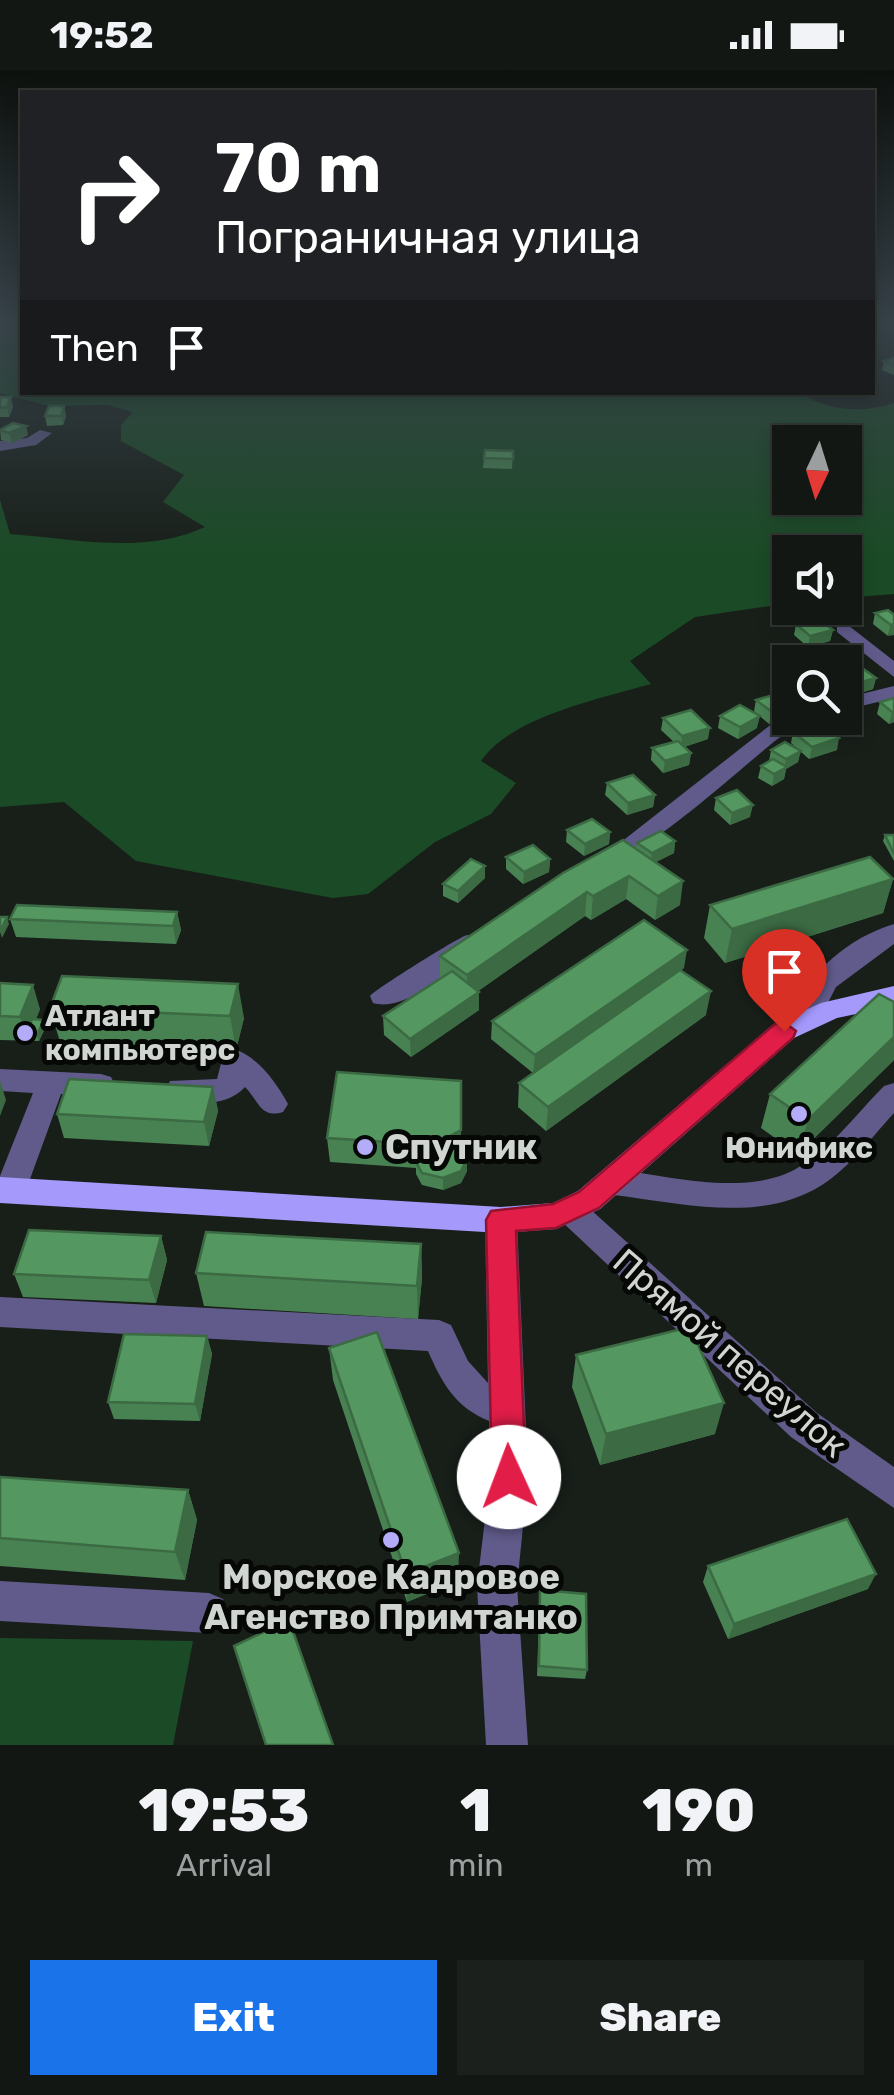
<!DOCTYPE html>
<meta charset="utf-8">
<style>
:root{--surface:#121713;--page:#1b201c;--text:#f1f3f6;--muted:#9c9fa0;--line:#313633;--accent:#1a73e8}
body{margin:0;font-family:Rubik,sans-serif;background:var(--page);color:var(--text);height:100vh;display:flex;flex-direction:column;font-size:38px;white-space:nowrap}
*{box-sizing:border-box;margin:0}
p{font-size:32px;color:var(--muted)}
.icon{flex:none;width:55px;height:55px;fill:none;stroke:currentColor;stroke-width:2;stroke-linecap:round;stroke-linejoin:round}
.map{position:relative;height:1675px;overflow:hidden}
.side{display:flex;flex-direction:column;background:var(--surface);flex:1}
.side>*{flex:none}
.guide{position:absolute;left:20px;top:20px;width:855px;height:305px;border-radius:0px;box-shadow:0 5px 15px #0003,0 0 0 2px var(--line);background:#202124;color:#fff;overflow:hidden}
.needle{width:65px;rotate:184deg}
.tools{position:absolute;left:772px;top:355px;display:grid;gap:20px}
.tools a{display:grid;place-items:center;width:90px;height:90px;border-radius:0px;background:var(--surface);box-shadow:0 5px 15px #0003,0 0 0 2px var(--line);font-size:50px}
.pin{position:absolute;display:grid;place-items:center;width:85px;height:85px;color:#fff;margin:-102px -42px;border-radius:50% 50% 50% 0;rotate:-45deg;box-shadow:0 0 10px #0007}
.pin .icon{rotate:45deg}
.me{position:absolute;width:110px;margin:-55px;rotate:358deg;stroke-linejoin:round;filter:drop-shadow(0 0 8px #0008)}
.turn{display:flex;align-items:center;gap:35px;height:210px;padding:0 30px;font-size:45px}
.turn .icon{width:130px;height:130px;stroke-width:2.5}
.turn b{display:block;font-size:70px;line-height:85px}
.then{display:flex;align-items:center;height:95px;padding:0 30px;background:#0003;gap:20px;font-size:38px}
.eta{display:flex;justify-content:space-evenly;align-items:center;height:170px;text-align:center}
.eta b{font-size:60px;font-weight:800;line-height:70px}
.cta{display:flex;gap:20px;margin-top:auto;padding:20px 30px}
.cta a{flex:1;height:115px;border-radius:0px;background:var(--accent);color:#fff;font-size:40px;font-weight:800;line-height:115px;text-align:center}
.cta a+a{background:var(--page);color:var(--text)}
.status{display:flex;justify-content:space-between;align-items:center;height:70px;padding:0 50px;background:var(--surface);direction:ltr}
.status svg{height:28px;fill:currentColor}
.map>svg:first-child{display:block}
.green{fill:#1b4b26;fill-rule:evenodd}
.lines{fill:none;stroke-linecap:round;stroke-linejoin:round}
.minor{fill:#605b8b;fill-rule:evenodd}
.major{fill:#a599fc;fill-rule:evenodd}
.wall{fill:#488253}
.shaded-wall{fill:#3b6a43}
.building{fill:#549760;stroke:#3b6a43;stroke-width:2.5}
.route{fill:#e11d48;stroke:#92132f;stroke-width:2.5}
.poi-dot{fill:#b4acf9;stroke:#060806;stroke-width:4}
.labels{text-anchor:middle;stroke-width:10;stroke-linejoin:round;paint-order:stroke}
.poi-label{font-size:30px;font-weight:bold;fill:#d1d5d1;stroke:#060806;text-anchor:start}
.near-poi-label{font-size:35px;font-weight:bold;fill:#d1d5d1;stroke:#060806;text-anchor:start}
.near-street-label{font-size:35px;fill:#d1d5d1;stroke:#060806}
</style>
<div class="status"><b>19:52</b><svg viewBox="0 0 49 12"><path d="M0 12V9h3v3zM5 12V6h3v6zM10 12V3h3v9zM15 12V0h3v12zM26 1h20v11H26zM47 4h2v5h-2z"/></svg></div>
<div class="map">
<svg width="894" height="1675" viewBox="0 0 894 1675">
<rect width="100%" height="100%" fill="#181f19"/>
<!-- green -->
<g class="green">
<path d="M 0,253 L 22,253 L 22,322 L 798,322 C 830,341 859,344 894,333 L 894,524 L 845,528 L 845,482 L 790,482 L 790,533 L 695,547 L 630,591 L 651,614 C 602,628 510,647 481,691 L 516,713 L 491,744 L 435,772 L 368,824 L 333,828 L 136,791 L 64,732 L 0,737 L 0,430 L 10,464 C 75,469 144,485 205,457 L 163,432 L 184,405 L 121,371 L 121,355 L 133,342 L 108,335 L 49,336 L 0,323 ZM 790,372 L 845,372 L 845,428 L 790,428 Z"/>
<polygon points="0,1568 193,1571 173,1675 0,1675"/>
</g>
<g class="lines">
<!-- minor -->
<g class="minor">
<polygon points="40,360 52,363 36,375 0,381 0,371 27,368"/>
<polygon points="844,552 894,591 894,607 837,562 837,554"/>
<polygon points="894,616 894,628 845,640 845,628"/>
<path d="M 790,647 L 817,648 C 808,657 794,657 783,665 C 748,690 630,804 594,794 L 590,789 L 625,769 L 773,653 Z"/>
<path d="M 894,854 L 894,874 L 836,917 L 816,956 L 796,956 L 792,949 C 804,904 850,867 894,854 Z"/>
<path d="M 467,865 L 476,868 L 480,874 L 476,880 C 451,898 407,943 373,933 L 370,926 C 373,921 457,868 467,865 Z"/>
<path d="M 234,979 C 258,987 276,1012 288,1034 L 283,1042 C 260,1049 259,1031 245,1017 C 227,1037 195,1035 170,1027 L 166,1019 L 170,1011 L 217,1009 L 224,982 Z"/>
<polygon points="0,999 101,1004 111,1007 115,1015 111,1023 61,1024 26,1120 21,1129 10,1133 0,1129 0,1106 33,1023 0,1021"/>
<path d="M 894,1013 L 894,1043 C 872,1067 850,1097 822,1115 C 761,1154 680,1133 614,1125 L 603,1121 L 599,1112 L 603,1103 L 614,1099 C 669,1106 749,1128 799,1097 C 832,1078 857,1043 884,1016 Z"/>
<polygon points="570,1127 581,1131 817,1343 894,1397 894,1438 791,1367 559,1149 554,1140 559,1131"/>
<path d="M 501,1137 L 512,1140 L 517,1150 L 528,1407 L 517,1516 L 528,1675 L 486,1675 L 477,1516 L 490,1407 L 489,1351 C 455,1337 442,1313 428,1281 L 0,1257 L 0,1227 L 439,1250 L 451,1255 L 468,1291 L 488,1313 L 485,1150 L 490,1140 Z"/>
<polygon points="0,1511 209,1523 223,1529 229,1543 223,1557 209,1563 0,1551"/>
</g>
<!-- major -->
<polygon class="major" points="894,916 894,936 837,948 794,968 600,1139 556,1159 501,1163 0,1133 0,1107 501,1137 553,1133 578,1121 774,954 821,933"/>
</g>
<!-- wall -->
<g class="wall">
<polygon points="894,288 894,305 882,300 884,291"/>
<polygon points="0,327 13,337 9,347 0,347"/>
<polygon points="64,336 66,346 63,355 47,356 45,346"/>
<polygon points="26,356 28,365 12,373 1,370 0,359"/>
<polygon points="513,381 512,399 483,398 484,388"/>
<polygon points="875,543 894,545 888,566 873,554"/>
<polygon points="796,554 833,560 830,571 808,577 794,565"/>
<polygon points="845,598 876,608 873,619 851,626 845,621"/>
<polygon points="783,622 769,654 754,641 756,630"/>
<polygon points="894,628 894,652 889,654 877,644 880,632"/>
<polygon points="720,646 757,658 738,669 718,658"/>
<polygon points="663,648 708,669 684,677 691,683 689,695 663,703 651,690 652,678 674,672 661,660"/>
<polygon points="793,662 837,680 809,689 800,681 798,692 786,699 784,709 772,716 758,708 761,696 769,692 771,680 798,679 791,673"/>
<polygon points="607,713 655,725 653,737 627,745 605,725"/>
<polygon points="716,728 750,747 730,755 714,740"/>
<polygon points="567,760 610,762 609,774 584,786 566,772"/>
<polygon points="885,765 894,765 894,791 883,771"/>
<polygon points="675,771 674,783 656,792 680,835 655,850 626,829 591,850 585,846 478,921 479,922 479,940 411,987 384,965 383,946 440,909 440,886 636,779 637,773"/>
<polygon points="506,787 550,789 549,802 523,814 506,799"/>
<polygon points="485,808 458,833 443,826 443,814"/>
<polygon points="893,809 883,843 725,893 704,868 710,835"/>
<polygon points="177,842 181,860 176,874 16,867 10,849"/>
<polygon points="684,898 680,901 706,945 546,1061 518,1037 519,1013 533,1003 491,969 492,951"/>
<polygon points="62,906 244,948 236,980 60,972 50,938"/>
<polygon points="0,913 40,939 36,949 44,950 46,956 39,971 0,970"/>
<polygon points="894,932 894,990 798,1084 761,1058 770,1024"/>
<polygon points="337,1002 461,1081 467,1089 467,1101 461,1113 443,1120 422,1115 416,1104 416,1098 330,1092 327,1068"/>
<polygon points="213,1017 218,1041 209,1076 64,1068 57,1044"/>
<polygon points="161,1166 167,1190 156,1233 23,1227 14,1204"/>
<polygon points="421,1174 422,1208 418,1249 204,1236 196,1203"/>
<polygon points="207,1266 212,1284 200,1351 114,1349 108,1332"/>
<polygon points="329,1278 458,1511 407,1532 333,1310"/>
<polygon points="576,1285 715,1364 600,1395 572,1317"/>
<polygon points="0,1407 188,1420 197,1450 185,1510 0,1496"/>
<polygon points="708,1496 868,1519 728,1569 703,1512"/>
<polygon points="540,1520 587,1600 585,1609 537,1606"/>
</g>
<!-- shaded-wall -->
<g class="shaded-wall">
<polygon points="11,327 13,337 9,347 7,337"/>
<polygon points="64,336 66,346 63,355 61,346"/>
<polygon points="26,356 28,365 12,373 9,363"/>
<polygon points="894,554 894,565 888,566 891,555"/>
<polygon points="833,560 830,571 808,577 810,566"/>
<polygon points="876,608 873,619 851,626 854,614"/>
<polygon points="790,637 791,648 769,654 772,642"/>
<polygon points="894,641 894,652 889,654 892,642"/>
<polygon points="760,646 757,658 738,669 740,657"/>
<polygon points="710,658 708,669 681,678 682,666"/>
<polygon points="839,668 837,680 809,689 812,677"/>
<polygon points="801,681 798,692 786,699 784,709 772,716 774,704 784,699 786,689"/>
<polygon points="691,683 689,695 663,703 665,691"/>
<polygon points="655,725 653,737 627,745 628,733"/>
<polygon points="753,735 750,747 730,755 732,743"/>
<polygon points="610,762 609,774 584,786 585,774"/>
<polygon points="675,771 674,783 650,795 652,783"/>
<polygon points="550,789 549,802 523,814 524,802"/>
<polygon points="485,796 485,808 458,833 458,821"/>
<polygon points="629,806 626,829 591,850 593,826"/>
<polygon points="893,809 883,843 725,893 732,859"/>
<polygon points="683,811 680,835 655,850 658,826"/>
<polygon points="587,822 585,846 467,929 467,905"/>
<polygon points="177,842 181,860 176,874 173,856"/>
<polygon points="7,847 9,854 2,868 0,862"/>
<polygon points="687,880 684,898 533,1004 535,985"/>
<polygon points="238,914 244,948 236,980 230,946"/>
<polygon points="33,915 40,939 30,965 26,965 20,947"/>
<polygon points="711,921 706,945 546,1061 548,1037"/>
<polygon points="479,922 479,940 411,987 410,969"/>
<polygon points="44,950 46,956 39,971 37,965"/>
<polygon points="894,967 894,990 798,1084 808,1050"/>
<polygon points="0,1011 6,1030 0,1046"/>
<polygon points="213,1017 218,1041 209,1076 204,1052"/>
<polygon points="461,1060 461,1084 433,1099 433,1075"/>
<polygon points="467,1089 467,1101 461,1113 443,1120 443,1108"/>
<polygon points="161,1166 167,1190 156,1233 149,1210"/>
<polygon points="421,1174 422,1208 418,1249 417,1216"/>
<polygon points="207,1266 212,1284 200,1351 195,1334"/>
<polygon points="724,1333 715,1364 600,1395 606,1364"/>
<polygon points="188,1420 197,1450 185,1510 175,1482"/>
<polygon points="459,1483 458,1511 407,1532 406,1504"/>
<polygon points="876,1504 868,1519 728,1569 734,1554"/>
</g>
<!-- building -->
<g class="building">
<polygon points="894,288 894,295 884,291"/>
<polygon points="0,327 11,327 7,337 0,338"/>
<polygon points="49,336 64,336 61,346 45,346"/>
<polygon points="13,353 26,356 9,363 0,360"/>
<polygon points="485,380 513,381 513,389 484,388"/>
<polygon points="888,540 894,545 894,554 891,555 875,543"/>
<polygon points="819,549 833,560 810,566 796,554"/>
<polygon points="858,595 876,608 854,614 845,607 845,598"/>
<polygon points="783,622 790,628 790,637 772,642 756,630"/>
<polygon points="894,628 894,641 892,642 880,632"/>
<polygon points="740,635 760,646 740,657 720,646"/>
<polygon points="691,640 710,658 682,666 663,648"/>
<polygon points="821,654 839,668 812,677 793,662"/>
<polygon points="678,671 691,683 665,691 652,678"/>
<polygon points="785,672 801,681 786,689 771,680"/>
<polygon points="773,689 787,697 774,704 761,696"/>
<polygon points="633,705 655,725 628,733 607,713"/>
<polygon points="737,720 753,735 732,743 716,728"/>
<polygon points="592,749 610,762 585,774 567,760"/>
<polygon points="661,761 675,771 652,783 637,773"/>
<polygon points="885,765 894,765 894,784"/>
<polygon points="623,770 683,811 658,826 629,806 593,826 587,822 467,905 440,886 563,803"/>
<polygon points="533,775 550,789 524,802 506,787"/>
<polygon points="870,787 893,809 732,859 710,835"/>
<polygon points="471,789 485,796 458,821 443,814"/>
<polygon points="17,835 177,842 173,856 10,849"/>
<polygon points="0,847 7,847 0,862"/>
<polygon points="644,850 687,880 535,985 492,951"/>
<polygon points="680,900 711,921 548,1037 519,1013"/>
<polygon points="452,901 479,922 410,969 383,946"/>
<polygon points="62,906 238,914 230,946 50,938"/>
<polygon points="0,913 33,915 20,947 0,946"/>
<polygon points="879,924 894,932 894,967 808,1050 770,1024"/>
<polygon points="32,949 44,950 37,965 26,965"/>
<polygon points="337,1002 461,1011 461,1060 433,1075 327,1068"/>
<polygon points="69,1009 213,1017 204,1052 57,1044"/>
<polygon points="456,1075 467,1089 461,1101 443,1108 422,1103 416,1092 417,1086 433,1087"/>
<polygon points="29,1160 161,1166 149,1210 14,1204"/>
<polygon points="206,1162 421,1174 417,1216 196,1203"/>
<polygon points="690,1257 724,1333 606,1364 576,1285"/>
<polygon points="377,1262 459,1483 406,1504 329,1278"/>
<polygon points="124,1264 207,1266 195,1334 108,1332"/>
<polygon points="0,1407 188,1420 175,1482 0,1468"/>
<polygon points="847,1449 876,1504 734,1554 708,1496"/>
<polygon points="540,1520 586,1524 587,1600 539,1596"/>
<polygon points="289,1550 333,1675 266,1675 234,1576"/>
</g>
<!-- sky -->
<linearGradient id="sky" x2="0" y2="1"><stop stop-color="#0d110e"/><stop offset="0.52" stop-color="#374249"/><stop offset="1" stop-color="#374249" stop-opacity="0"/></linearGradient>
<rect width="894" height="487" fill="url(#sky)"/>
<!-- route -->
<polygon class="route" points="784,952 796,961 793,968 599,1138 556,1158 516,1161 526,1407 521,1419 509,1424 497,1419 492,1407 486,1150 491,1141 553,1134 579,1122 775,954"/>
<!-- markers -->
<g class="poi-dot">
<circle cx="25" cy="963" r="10"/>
<circle cx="799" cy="1044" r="10"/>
<circle cx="365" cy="1077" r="10"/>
<circle cx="391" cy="1470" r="10"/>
</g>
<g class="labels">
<!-- poi labels -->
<g class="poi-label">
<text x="45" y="956">Атлант<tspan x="45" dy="34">компьютерс</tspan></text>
<text x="799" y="1088" text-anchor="middle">Юнификс</text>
</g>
<!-- near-poi labels -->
<g class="near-poi-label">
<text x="385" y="1089">Спутник</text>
<text x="391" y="1519" text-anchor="middle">Морское Кадровое<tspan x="391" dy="40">Агенство Примтанко</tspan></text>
</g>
<!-- near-street labels -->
<g class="near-street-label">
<text transform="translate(730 1283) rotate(41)" y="12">Прямой переулок</text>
</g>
</g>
</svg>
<div class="tools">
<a><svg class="needle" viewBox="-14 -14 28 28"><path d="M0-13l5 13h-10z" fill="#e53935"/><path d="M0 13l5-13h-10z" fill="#9c9fa0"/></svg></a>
<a><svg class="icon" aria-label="sound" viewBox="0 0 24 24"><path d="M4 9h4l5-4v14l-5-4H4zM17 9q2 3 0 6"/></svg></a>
<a><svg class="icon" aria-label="search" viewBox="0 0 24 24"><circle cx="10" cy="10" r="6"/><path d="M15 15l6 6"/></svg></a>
</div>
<div class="pin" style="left:784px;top:961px;background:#d93025"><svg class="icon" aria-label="arrive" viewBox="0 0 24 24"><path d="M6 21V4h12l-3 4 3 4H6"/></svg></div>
<svg class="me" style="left:509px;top:1407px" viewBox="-20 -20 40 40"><circle r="19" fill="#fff"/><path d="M0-13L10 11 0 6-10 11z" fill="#e11d48"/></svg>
<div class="guide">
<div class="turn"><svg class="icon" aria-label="right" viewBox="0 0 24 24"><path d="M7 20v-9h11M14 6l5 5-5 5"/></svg><div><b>70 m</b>Пограничная улица</div></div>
<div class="then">Then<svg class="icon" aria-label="arrive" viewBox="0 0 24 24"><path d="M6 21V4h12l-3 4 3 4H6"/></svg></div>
</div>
</div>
<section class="side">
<div class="eta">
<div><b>19:53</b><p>Arrival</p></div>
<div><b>1</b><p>min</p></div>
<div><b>190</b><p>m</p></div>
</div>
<div class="cta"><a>Exit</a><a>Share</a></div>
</section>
